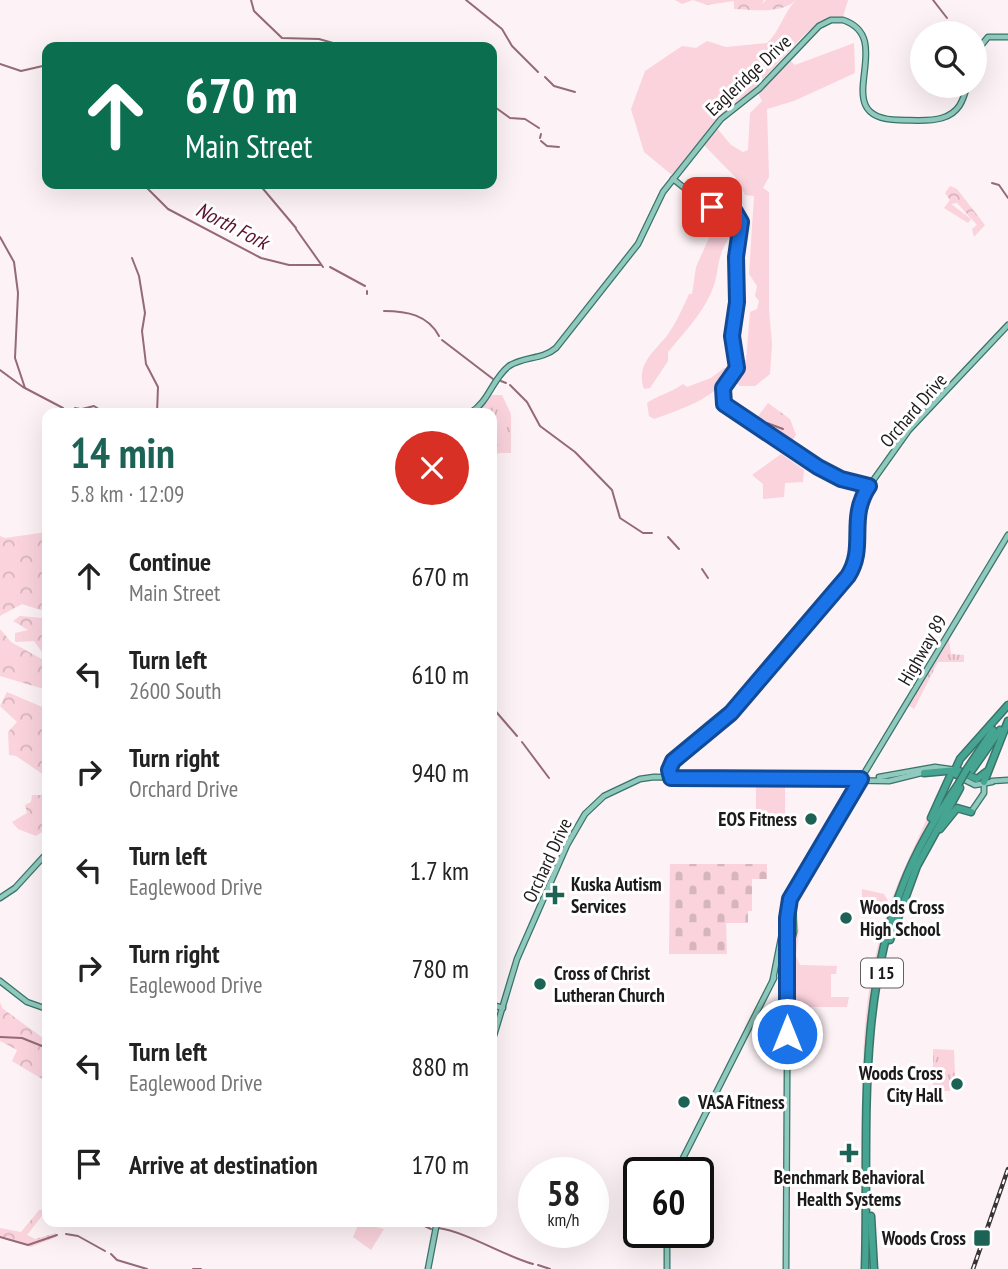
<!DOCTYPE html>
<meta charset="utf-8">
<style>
:root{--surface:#fff;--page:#f6f6f6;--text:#222;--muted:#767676;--accent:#1c6356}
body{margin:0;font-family:"PT Sans Narrow",sans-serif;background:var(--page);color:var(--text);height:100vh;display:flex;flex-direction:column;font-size:26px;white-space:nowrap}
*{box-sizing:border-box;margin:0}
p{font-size:23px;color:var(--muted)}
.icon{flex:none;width:38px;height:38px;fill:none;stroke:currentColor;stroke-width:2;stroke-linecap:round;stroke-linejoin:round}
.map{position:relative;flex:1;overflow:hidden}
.sheet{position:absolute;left:42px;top:408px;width:455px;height:819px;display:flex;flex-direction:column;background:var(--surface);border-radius:14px;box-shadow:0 7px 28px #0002}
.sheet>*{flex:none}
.banner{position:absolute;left:42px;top:42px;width:455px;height:147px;border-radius:14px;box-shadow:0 7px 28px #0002;background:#0b6e4f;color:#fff;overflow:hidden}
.tools{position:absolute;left:910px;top:21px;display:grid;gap:14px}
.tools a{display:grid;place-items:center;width:77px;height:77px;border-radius:50%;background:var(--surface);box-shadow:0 7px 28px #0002;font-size:35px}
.speed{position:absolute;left:518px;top:1157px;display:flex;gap:14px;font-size:35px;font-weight:700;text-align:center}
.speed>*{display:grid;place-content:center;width:91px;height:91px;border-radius:50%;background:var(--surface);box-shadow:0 7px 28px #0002;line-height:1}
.speed small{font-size:18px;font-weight:400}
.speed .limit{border:4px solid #111;border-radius:10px;background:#fff;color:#111}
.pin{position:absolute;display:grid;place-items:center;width:60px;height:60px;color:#fff;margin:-30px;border-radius:14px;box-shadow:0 4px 10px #0006}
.me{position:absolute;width:77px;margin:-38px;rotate:0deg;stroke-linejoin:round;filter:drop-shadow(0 0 5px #0008)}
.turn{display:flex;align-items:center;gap:24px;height:147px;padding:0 28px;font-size:32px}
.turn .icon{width:91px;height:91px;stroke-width:2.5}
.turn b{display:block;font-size:49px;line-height:60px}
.round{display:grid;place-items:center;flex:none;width:74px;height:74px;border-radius:37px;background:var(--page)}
.headline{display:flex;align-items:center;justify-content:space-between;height:119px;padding:0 28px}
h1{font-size:42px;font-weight:600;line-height:52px;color:var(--accent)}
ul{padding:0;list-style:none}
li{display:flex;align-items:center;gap:21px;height:98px;padding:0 28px}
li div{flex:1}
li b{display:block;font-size:26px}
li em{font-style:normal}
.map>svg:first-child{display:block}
.grass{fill:#fad3dd}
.forest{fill:url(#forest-crowns)}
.cemetery{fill:url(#cemetery-stones)}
.park{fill:url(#park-tufts)}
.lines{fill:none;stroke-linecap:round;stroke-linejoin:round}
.stream{stroke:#956a77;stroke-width:2}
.major-casing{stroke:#387468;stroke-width:7}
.highway-casing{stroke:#387468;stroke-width:9}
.major{stroke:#90c9be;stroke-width:4.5}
.highway{stroke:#46a592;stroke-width:6}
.rail-casing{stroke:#383435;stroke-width:4.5}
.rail{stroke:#fff;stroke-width:2;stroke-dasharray:5;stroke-linecap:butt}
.major-bridge-casing{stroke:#387468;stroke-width:7;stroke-linecap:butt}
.highway-bridge-casing{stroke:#387468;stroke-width:9;stroke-linecap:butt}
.major-bridge{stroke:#90c9be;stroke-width:4.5}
.highway-bridge{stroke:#46a592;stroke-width:6}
.route-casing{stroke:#114b97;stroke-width:18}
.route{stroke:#1a73e8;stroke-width:12}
.poi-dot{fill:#1c6356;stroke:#fff;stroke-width:2.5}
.labels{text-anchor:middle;stroke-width:6;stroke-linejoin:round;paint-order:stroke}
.shield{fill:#fff;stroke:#615f5f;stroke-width:2}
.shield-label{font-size:18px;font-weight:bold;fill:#1d1a1b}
.street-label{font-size:19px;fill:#1d1a1b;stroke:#fff}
.poi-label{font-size:19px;font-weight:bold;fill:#1d1a1b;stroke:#fff;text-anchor:start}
.water-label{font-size:21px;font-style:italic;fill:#5a1230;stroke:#fff}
</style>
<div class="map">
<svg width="1008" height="1269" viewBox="0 0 1008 1269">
<defs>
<pattern id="forest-crowns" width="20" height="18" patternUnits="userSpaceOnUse" patternTransform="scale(1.75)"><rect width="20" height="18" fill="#fad3dd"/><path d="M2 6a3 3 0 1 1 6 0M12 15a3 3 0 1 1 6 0" fill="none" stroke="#d6b5bd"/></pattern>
<pattern id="cemetery-stones" width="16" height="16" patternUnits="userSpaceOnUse" patternTransform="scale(1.75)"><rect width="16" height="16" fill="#fad3dd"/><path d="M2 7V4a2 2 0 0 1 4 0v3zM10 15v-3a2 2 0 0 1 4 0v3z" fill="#d6b5bd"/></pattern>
<pattern id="park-tufts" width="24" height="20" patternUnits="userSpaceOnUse" patternTransform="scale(1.75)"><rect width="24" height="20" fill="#fad3dd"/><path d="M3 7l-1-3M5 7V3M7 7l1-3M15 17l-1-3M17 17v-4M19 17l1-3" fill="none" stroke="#d6b5bd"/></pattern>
</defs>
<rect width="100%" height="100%" fill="#fdf2f5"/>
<!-- grass -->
<g class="grass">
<path d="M 796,0 L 848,0 L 843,17 L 821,21 L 804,35 L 750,93 L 728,107 L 672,175 L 644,152 L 631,109 L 645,71 L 682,46 L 696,48 L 707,41 L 726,47 L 767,43 C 781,30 783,13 796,0 Z"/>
<polygon points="854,43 855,73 794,101 767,109 769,177 763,188 769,192 769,309 772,344 770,374 755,386 740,386 732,379 739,362 746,360 750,312 757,309 759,301 755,296 757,286 749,274 754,196 745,195 736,178 703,144 716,127 731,145 743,152 748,150 750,113 762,101 758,93 790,60 795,65"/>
<path d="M 722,209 L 730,210 L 739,219 L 740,235 L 732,234 C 713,259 722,270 710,295 C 701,315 682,335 668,352 L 668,361 L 650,388 L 644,389 C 636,367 651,354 665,338 C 672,331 685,304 689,294 L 692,294 L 696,267 Z"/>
<path d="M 724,368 L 735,368 C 713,400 689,406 654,419 L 649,416 L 647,403 C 658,395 671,393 683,384 L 687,387 L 711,378 Z"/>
<polygon points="781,454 804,470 803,482 785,483 784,497 763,499 763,484 752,475"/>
<rect x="756" y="781" width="29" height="33"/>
<path d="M 937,792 L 931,817 L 897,893 L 881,946 L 870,1004 L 863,1089 C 862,1022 870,959 893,896 C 906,860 925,828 937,792 Z"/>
<polygon points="862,889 884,894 888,901 883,914 862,911"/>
<path d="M 795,908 L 799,930 L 796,956 L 800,965 L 837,966 L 836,974 L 831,974 L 831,997 L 849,997 L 847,1007 L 789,1007 L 789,997 L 794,994 L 789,993 C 788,964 793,937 795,908 Z"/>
<polygon points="359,1223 384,1229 371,1250 353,1237"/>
</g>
<!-- forest -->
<g class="forest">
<path d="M 675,0 L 764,0 L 762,4 L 766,0 L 796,0 C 782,14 754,10 734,9 L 734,1 L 707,5 L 693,0 L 682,4 Z"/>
<polygon points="950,186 957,189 985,225 974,237 972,229 977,225 957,203 951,204 971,219 968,223 944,208 950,200 945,193"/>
<polygon points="47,532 47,612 22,604 0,616 0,536 5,538"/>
<polygon points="20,616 42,618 47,633 47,659 34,641 15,642 15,633 28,630 13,621"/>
<polygon points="0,629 11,642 47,662 47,690 0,676"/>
<polygon points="7,692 47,709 47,829 36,836 18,829 12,822 27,813 25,805 31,802 32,795 43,795 44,775 16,756 9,755 8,732 17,722 0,706"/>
<polygon points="0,1002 2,1008 47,1041 47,1082 12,1061 17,1050 0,1041"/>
<polygon points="40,1209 45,1212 27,1235 35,1239 56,1233 56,1237 31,1247 0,1238 0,1228 21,1232"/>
</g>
<!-- cemetery -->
<polygon class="cemetery" points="670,864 767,864 767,879 752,879 752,911 748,911 748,923 726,923 727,954 669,954"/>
<!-- park -->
<g class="park">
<polygon points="491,395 502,395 511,414 511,453 499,453 492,458 492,413 474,413"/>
<polygon points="768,403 790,419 796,435 790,444 753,423"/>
<polygon points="954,629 949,640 951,654 964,655 964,662 938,662 914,709 908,705"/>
<polygon points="933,1049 954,1050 955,1075 950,1080 950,1091 933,1091"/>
</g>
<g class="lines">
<!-- stream -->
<g class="stream">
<polyline points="251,0 254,11 282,38 319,39 347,47"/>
<polyline points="466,0 502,29 512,46 538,72"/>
<polyline points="933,0 947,18"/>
<polyline points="0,64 21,71 47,65"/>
<polyline points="545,77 554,86 575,92"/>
<polyline points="492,105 510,118 525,119 539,128"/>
<polyline points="540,138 541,134"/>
<polyline points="541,141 547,146 559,147"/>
<polyline points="992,183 999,185 1008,198"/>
<polyline points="143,184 168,209 261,258 289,265 321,265"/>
<polyline points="259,184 296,228"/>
<polyline points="296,229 323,267"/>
<polyline points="0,237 14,262 18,293 15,358 25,388"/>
<polyline points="132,258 139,276 145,313 142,331 146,364 158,387 157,413"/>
<polyline points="330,267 365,286"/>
<polyline points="367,291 367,294"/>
<path d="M 384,311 C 407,311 428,315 439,336"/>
<polyline points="442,340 493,379"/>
<polyline points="0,370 23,387 63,408"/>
<polyline points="501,381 506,383"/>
<polyline points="510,385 527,402 540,426 575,452 612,490 620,518 643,533 652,533"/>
<polyline points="75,408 80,409"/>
<polyline points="82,409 94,406 105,413"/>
<polyline points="767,423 783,429"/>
<polyline points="668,537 679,549"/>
<polyline points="702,569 708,578"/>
<polyline points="492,707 517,736"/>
<polyline points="522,742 549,778"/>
<polyline points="0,1037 22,1038 47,1048"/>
<polyline points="416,1222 431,1229"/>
<path d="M 438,1228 C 467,1232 502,1255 533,1264"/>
<polyline points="66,1234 78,1236 105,1251"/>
<polyline points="0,1237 28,1245 57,1235"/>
<polyline points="111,1254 117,1260 147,1269"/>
<polyline points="538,1265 550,1269"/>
<polyline points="193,1269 201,1269"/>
</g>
<!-- major casing -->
<g class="major-casing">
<g id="major">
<polyline points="975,53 988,37 1008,37"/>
<polyline points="673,179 705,204 733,210 741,218 736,257 737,302 732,336 737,366 723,388 725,404 820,468 845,480 869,486"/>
<path d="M 470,413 C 489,402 492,379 509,366 C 524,356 542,360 556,348 L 638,244 L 663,192 L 721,119 L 759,89 L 819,26 L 831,20 L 843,20 C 900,39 823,119 899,120 C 913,120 929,122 942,118 C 959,113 963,101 967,86"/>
<polyline points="879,777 935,767 956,770"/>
<polyline points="669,778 673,761 731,713 848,576 857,552 858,506 867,489 909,430 1008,325"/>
<polyline points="961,778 975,785 992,782"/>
<polyline points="992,781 1008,780"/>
<polyline points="971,812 984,793 984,782"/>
<polyline points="0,898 15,888 47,853"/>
<polyline points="790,948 794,932 793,893"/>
<polyline points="773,979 789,898 1008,535"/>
<polyline points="0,981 27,1002 47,1009"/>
<polyline points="492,1005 503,1008"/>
<polyline points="492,1042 517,959 567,845 585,814 604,796 640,779 654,777 889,781 925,772"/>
<polyline points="676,1172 774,978"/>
<polyline points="428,1269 437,1222"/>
<polyline points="667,1269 667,1232"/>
<polyline points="786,1269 788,910"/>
</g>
</g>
<!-- highway casing -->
<g class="highway-casing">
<g id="highway">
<polyline points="967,769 993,730"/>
<polyline points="972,770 1000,730"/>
<polyline points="924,773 957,770 977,779 986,772"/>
<polyline points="957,775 955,770 960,759 1008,705"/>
<polyline points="984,782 1008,721"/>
<polyline points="931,818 951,774 959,773"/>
<polyline points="940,829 957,808 971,812"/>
<polyline points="890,940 917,866 960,788"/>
<polyline points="871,1216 874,1269"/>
<path d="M 865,1269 C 869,1142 855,1006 903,885 C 917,848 937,815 959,783"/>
</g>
</g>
<!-- major -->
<use href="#major" class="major"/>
<!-- highway -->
<use href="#highway" class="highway"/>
<!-- rail casing -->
<g class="rail-casing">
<polyline id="rail" points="973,1269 1008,1169"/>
</g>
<!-- rail -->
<use href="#rail" class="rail"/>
<!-- major-bridge casing -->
<g class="major-bridge-casing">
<polyline id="major-bridge" points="783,962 790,948"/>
</g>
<!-- highway-bridge casing -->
<g class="highway-bridge-casing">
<polyline id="highway-bridge" points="959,783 967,769"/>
</g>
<!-- major-bridge -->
<use href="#major-bridge" class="major-bridge"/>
<!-- highway-bridge -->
<use href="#highway-bridge" class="highway-bridge"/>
</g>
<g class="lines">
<!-- route casing -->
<g class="route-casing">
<path id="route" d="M 712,207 L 734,210 L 741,222 L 736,257 L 737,302 L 732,336 L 737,368 L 723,388 L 724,404 L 818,467 L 841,479 L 869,486 C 847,519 867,546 848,576 L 731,713 L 673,761 L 669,770 L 671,778 L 861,779 L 790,899 L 787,918 L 787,1034"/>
</g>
<!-- route -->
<use href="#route" class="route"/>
</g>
<!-- markers -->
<g class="poi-dot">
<circle cx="811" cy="819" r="7"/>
<path d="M551.5 884.5h7v7h7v7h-7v7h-7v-7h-7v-7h7z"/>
<circle cx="846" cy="918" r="7"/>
<circle cx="540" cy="984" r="7"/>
<circle cx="957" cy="1084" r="7"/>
<circle cx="684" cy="1102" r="7"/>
<path d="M845.5 1142.5h7v7h7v7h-7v7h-7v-7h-7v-7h7z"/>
<rect x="973" y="1229" width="18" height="18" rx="3.5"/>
</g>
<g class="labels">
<!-- shield labels -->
<rect class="shield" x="861" y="958.5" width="42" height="29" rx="5"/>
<g class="shield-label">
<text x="882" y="979">I 15</text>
</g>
<!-- street labels -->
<g class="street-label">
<text transform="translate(748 75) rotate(-43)" y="7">Eagleridge Drive</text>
<text transform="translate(913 410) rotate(-49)" y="7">Orchard Drive</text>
<text transform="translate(922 650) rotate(-60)" y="7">Highway 89</text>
<text transform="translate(547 860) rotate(-65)" y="7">Orchard Drive</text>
</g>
<!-- poi labels -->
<g class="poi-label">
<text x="797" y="826" text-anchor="end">EOS Fitness</text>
<text x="571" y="891">Kuska Autism<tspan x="571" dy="22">Services</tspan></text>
<text x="860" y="914">Woods Cross<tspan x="860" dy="22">High School</tspan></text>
<text x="554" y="980">Cross of Christ<tspan x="554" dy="22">Lutheran Church</tspan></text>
<text x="943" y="1080" text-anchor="end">Woods Cross<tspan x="943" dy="22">City Hall</tspan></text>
<text x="698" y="1109">VASA Fitness</text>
<text x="849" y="1184" text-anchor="middle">Benchmark Behavioral<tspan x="849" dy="22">Health Systems</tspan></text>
<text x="966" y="1245" text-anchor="end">Woods Cross</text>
</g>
<!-- water labels -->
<g class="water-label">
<text transform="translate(232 226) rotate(27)" y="7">North Fork</text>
</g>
</g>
</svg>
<div class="tools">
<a><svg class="icon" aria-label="search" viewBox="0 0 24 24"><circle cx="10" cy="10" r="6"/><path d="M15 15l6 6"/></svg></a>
</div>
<div class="speed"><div>58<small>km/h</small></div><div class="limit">60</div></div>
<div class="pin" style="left:712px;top:207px;background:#d93025"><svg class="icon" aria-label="arrive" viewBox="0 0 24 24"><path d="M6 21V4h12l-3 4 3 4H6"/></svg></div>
<svg class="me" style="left:787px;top:1034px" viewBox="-20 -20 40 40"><circle r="17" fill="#1a73e8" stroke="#fff" stroke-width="3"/><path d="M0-11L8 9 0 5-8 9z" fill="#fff"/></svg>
<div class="banner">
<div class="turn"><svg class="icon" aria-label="ahead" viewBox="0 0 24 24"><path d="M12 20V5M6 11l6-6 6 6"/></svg><div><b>670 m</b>Main Street</div></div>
</div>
<section class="sheet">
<div class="headline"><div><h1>14 min</h1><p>5.8 km · 12:09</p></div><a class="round" style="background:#d93025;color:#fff"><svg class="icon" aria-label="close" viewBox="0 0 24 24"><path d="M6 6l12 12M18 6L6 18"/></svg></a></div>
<ul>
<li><svg class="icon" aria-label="ahead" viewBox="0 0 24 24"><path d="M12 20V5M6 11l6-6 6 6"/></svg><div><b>Continue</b><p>Main Street</p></div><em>670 m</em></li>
<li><svg class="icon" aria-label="left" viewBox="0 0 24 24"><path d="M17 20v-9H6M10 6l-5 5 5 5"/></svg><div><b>Turn left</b><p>2600 South</p></div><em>610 m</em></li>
<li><svg class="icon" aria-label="right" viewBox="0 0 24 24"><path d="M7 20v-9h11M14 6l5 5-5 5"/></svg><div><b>Turn right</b><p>Orchard Drive</p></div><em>940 m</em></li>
<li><svg class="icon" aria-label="left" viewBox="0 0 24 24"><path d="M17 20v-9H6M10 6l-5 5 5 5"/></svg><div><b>Turn left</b><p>Eaglewood Drive</p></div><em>1.7 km</em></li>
<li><svg class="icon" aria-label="right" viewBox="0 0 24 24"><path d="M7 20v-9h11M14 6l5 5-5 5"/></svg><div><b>Turn right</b><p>Eaglewood Drive</p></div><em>780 m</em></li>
<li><svg class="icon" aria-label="left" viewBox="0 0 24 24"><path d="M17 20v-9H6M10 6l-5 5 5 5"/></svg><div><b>Turn left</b><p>Eaglewood Drive</p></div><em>880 m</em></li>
<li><svg class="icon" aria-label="arrive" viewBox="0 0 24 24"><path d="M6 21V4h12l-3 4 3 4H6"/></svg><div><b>Arrive at destination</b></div><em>170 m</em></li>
</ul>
</section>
</div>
